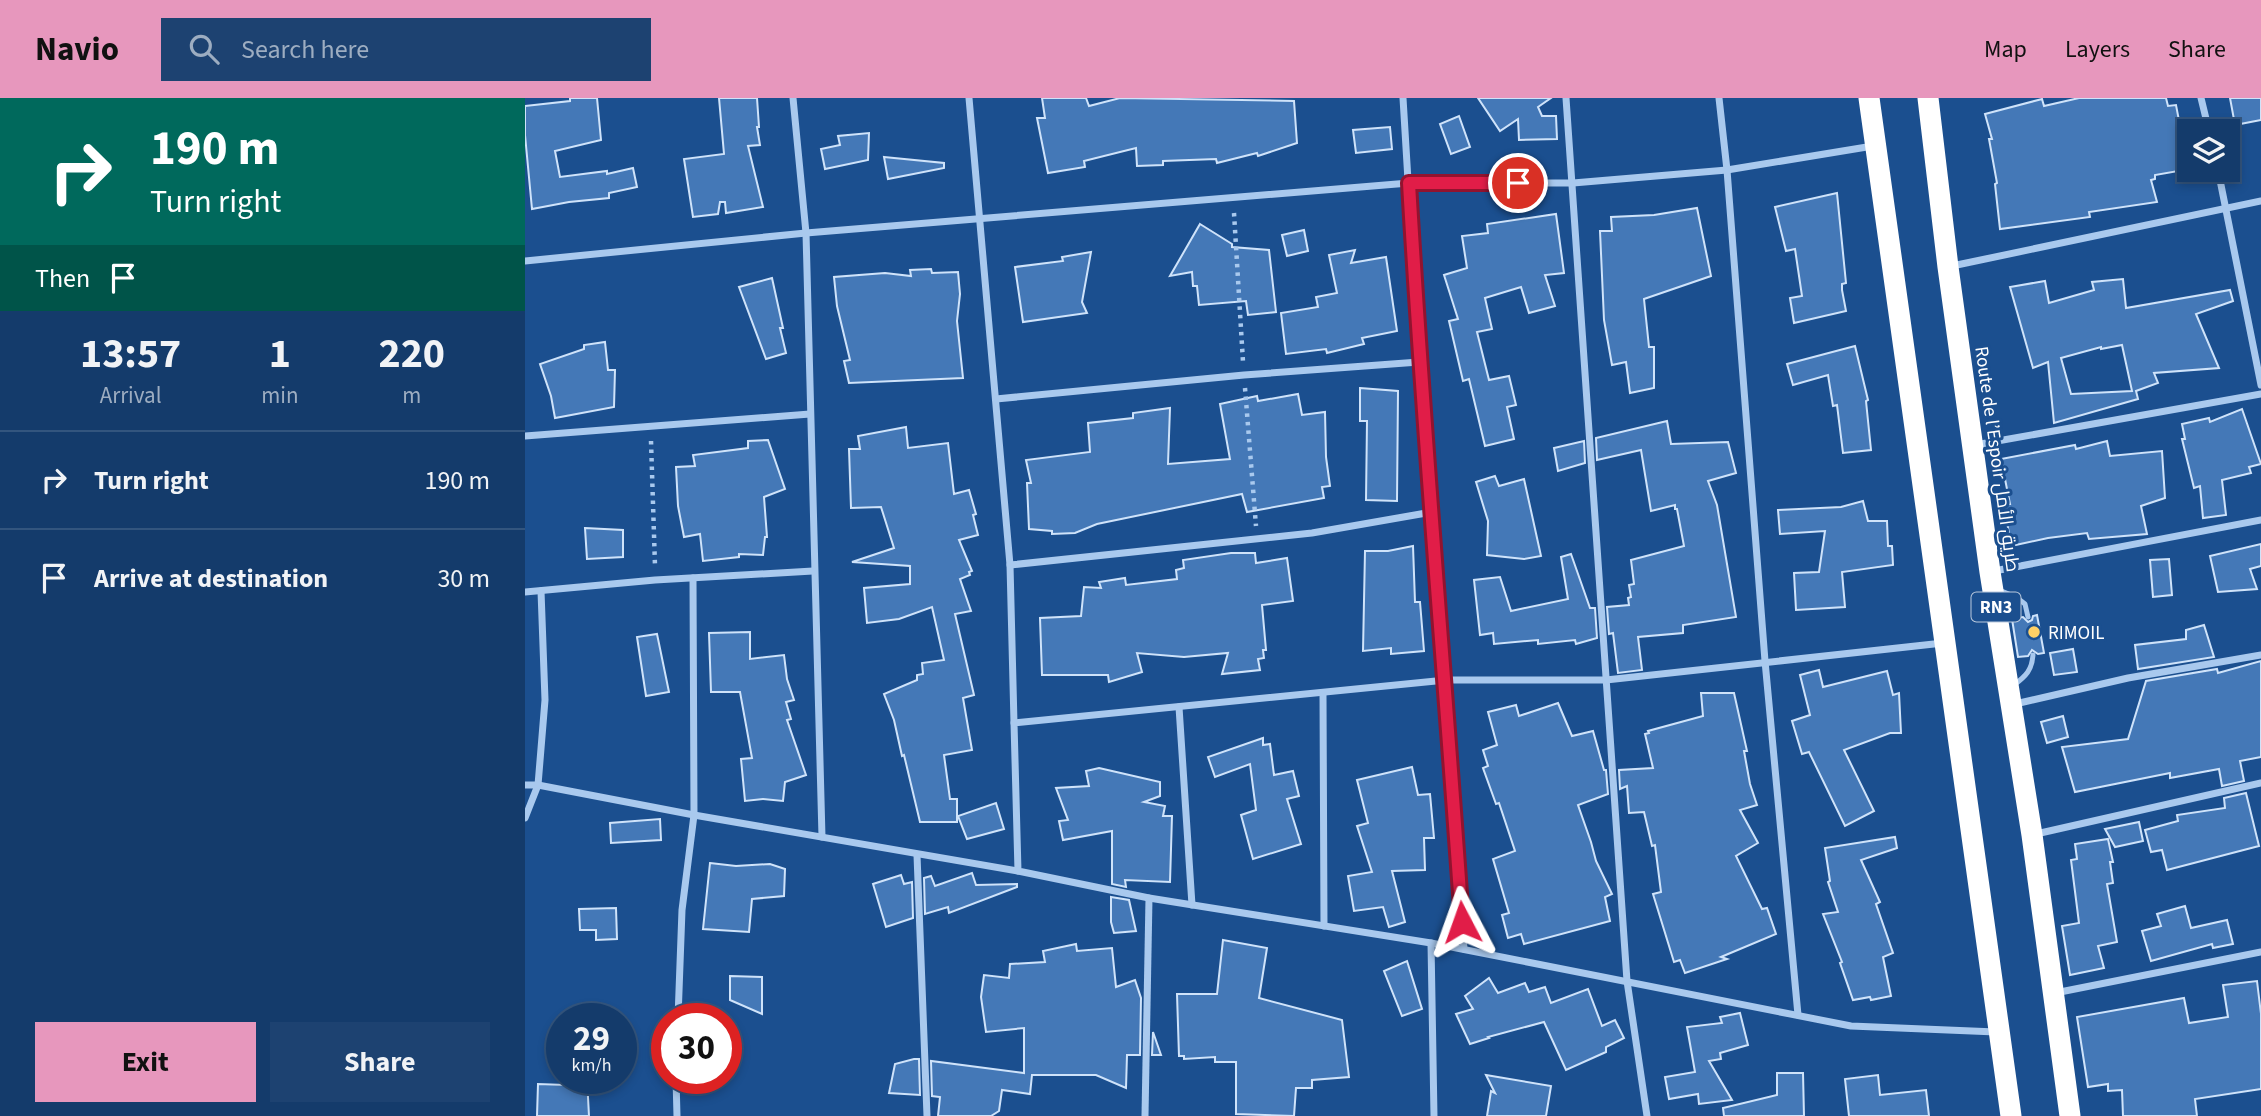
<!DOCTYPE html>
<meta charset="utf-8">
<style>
:root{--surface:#143b6b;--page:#1d4271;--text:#f1f3f6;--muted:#9dadc1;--line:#33557e;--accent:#e797bd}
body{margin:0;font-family:"Source Sans 3",Cairo,sans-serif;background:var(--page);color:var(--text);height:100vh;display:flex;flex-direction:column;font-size:26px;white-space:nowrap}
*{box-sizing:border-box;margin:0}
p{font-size:23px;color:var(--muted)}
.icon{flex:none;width:38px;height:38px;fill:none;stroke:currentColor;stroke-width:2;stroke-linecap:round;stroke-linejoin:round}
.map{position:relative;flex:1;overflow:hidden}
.side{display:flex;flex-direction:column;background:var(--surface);width:525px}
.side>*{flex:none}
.guide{background:#00695c;color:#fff;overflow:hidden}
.tools{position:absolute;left:1652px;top:21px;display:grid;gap:14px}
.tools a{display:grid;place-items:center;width:63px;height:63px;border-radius:0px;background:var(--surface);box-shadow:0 4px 10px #0003,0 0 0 2px var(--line);font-size:35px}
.speed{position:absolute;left:21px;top:905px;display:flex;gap:14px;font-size:35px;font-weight:700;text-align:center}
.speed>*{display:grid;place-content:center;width:91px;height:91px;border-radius:50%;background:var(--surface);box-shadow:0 4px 10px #0003,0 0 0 2px var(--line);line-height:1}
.speed small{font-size:18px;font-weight:400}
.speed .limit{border:10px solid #d22;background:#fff;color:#111}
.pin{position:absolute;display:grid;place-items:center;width:60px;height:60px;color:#fff;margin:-30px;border:4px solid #fff;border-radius:50%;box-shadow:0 2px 7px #0007}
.me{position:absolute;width:77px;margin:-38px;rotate:356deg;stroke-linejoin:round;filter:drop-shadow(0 0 5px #0008)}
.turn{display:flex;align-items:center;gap:24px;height:147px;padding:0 35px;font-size:32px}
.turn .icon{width:91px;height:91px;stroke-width:2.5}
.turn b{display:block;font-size:49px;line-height:60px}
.then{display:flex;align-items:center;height:66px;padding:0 35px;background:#0003;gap:14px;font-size:26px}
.eta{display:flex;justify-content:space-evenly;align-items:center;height:119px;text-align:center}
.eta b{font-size:42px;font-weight:700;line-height:49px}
.button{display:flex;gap:14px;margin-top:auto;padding:14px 35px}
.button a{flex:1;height:80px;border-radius:0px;background:var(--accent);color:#111;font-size:28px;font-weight:700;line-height:80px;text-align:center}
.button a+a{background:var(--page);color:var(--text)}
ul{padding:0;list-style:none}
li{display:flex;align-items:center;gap:21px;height:98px;padding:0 35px;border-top:2px solid var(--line)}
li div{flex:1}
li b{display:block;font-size:26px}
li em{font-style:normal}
header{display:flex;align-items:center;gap:42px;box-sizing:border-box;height:98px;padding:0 35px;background:var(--accent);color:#111}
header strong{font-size:33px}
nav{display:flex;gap:38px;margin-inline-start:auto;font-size:24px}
.search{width:490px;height:63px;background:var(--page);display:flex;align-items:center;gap:18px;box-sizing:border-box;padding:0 24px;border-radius:0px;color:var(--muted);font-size:26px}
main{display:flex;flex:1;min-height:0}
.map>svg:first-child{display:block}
.building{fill:#4478b7;stroke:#cfe3fa;stroke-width:2;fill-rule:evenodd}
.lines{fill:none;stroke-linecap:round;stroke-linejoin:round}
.path{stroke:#a9c9ee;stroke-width:4.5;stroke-dasharray:3.5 5;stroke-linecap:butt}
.lane{stroke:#a9c9ee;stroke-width:5}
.street{stroke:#a9c9ee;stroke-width:7}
.highway{stroke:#fff;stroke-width:21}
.route-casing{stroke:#92132f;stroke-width:18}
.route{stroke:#e11d48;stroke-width:12}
.poi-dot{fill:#ffd166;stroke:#1b4f8f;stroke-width:2.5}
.labels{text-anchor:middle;stroke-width:6;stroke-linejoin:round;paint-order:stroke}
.shield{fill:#1b4f8f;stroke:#bbcadd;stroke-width:2}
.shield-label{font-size:18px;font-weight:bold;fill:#fff}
.street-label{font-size:19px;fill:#fff;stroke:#1b4f8f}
.poi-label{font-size:19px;fill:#fff;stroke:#1b4f8f;text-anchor:start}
</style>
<header>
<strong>Navio</strong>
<div class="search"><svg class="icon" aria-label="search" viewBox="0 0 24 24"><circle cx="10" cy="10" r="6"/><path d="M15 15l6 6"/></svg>Search here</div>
<nav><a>Map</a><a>Layers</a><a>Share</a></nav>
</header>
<main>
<section class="side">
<div class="guide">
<div class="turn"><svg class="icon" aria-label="right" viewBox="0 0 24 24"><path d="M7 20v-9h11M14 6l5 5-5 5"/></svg><div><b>190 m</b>Turn right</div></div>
<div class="then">Then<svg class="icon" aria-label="arrive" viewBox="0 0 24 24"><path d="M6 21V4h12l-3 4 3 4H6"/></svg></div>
</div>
<div class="eta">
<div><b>13:57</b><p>Arrival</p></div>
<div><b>1</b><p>min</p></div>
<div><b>220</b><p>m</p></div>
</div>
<ul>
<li><svg class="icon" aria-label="right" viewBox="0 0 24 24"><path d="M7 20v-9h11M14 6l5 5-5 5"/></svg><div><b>Turn right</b></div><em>190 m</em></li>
<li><svg class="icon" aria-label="arrive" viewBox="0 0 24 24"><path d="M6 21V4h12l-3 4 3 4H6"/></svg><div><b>Arrive at destination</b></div><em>30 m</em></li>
</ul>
<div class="button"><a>Exit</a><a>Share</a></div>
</section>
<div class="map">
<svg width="1736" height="1018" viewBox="0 0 1736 1018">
<rect width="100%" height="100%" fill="#1b4f8f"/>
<!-- building -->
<g class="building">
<polygon points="45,0 72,0 76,42 30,53 35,79 82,73 82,76 108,70 112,89 84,95 84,100 44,104 7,111 0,37 0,8 45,3"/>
<polygon points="194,0 232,0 234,29 232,29 235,47 223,48 238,109 201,115 200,104 195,104 193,116 168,119 159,61 199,56"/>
<polygon points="517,0 561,0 564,8 595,0 769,3 772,45 733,58 732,55 692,65 691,61 638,63 638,67 612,68 611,50 559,63 560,69 523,75 512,20 520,20"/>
<polygon points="953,0 1026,0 1013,9 1017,18 1031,18 1032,41 994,42 993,21 975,33"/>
<polygon points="1554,0 1641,0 1643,8 1651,7 1657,38 1653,39 1659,72 1630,77 1630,81 1626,82 1632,104 1564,114 1565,119 1475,131 1470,86 1472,85 1464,41 1467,41 1460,16 1517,1 1519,8"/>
<polygon points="1705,0 1736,0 1736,22 1710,27"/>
<polygon points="934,18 945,49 926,56 915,26"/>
<polygon points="865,29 867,51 831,55 828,32"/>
<polygon points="344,35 343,62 300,71 296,51 315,47 313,38"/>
<polygon points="359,59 419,65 419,70 363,81"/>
<polygon points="1312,95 1321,185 1317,186 1317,192 1321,213 1269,225 1265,200 1277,198 1270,151 1261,153 1250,109"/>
<polygon points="1172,110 1186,178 1119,201 1124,249 1129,249 1129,290 1105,295 1101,264 1087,267 1079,222 1075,133 1087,133 1086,119 1129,117"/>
<polygon points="1031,116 1039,175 1020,177 1030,208 1004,215 996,189 960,200 967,231 952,234 964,282 984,278 991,307 982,309 989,341 960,348 944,281 938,283 924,223 933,221 919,177 942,170 937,138 963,135 962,126"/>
<polygon points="675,126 707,146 707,149 744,152 751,214 723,217 721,203 674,207 672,188 668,188 667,174 645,178"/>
<polygon points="779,132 783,153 762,158 757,137"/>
<polygon points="830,152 826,165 861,159 872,233 837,240 839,246 802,255 801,251 761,256 756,215 793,209 791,199 812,195 804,157"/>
<polygon points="566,154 557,204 562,215 498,224 490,169 538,163 537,159"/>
<polygon points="406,171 407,175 433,174 435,196 432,223 438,280 324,285 319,263 325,262 312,208 309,179 360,175 386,178 385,172"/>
<polygon points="247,180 258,230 255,230 261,255 241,261 214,189"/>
<path d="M 1598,181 L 1601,210 L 1705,192 L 1708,203 L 1671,216 L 1694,270 L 1629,275 L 1633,285 L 1611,293 L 1613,301 L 1529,325 L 1523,264 L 1508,270 L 1485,189 L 1520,183 L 1524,205 L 1569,192 L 1567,184 ZM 1597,247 L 1607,293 L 1546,296 L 1536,260 L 1576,249 L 1576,251 Z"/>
<polygon points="80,244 83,272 90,272 89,309 30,320 26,298 15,266 59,251 59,247"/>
<polygon points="1330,248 1343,302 1341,303 1346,352 1318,355 1312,307 1308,308 1303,277 1268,287 1262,266"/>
<polygon points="835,290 873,293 872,403 841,402 842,323 835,323"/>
<polygon points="773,296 777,317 800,314 801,359 805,388 797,389 799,400 722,414 717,396 572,426 550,435 527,436 527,433 504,431 502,385 506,385 501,362 565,354 563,325 608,320 608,315 645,310 643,366 705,361 695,306 732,298 733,303"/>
<polygon points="1717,311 1736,366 1724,369 1726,375 1697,382 1701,417 1678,420 1675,388 1669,390 1657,341 1660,341 1657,326 1684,320 1685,324"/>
<polygon points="1142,323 1146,346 1203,344 1211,375 1183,383 1192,407 1211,519 1158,527 1158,535 1113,539 1117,572 1093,575 1088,535 1084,536 1082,509 1104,507 1103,500 1106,499 1104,487 1109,486 1106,462 1159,448 1152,411 1150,411 1150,407 1126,413 1116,352 1072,362 1071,340"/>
<polygon points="381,329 383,350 423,345 429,396 444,392 451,416 448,417 453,437 434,442 447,473 444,474 445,477 435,481 446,513 430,516 449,597 438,600 447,652 419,657 425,701 432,701 432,724 395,724 379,657 377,658 369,622 359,596 392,582 392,577 398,576 397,565 419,562 407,509 374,521 342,525 339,490 385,486 385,468 327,464 369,450 356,409 326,410 324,351 335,351 333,338"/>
<polygon points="243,342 260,391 239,399 242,439 240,439 238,457 214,456 214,459 178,463 175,436 159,439 153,408 151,369 170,368 168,357 223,350 223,343"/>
<polygon points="1059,343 1060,365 1033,373 1029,350"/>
<polygon points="1582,343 1585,358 1637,353 1640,400 1616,408 1622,436 1564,441 1562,435 1523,440 1486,448 1479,406 1485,406 1476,361 1550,347 1551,351"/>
<polygon points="970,378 974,388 999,381 1016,458 999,461 962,457 963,423 951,384"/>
<polygon points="1338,403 1343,423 1362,423 1363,448 1367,448 1368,467 1317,474 1320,509 1271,512 1269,475 1294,474 1300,433 1255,436 1253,412 1316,409"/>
<polygon points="60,430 98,432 98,459 62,461"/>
<polygon points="1736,446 1736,468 1725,471 1732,491 1693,494 1685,458"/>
<polygon points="888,448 890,504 895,504 899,553 866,556 866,550 838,553 840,453 863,453"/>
<polygon points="706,455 730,455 731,465 762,460 768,503 737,507 741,552 738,552 739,560 733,561 735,572 697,576 703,555 659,559 612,555 617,574 584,584 583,577 517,577 515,520 556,518 559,489 576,490 574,484 600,480 601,487 652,481 651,472 659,470 658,462"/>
<polygon points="1046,456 1065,510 1070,510 1072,540 1051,546 1050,542 1013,546 1013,542 969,546 968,535 955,537 949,482 975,479 986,513 1043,501 1036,459"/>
<polygon points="1644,461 1647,497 1628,499 1625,462"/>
<polygon points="1512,517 1519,555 1513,556 1507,552 1503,558 1493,559 1487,521 1498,519 1503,524 1507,522 1508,518"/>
<polygon points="1679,527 1689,559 1613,571 1610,547 1661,541 1661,532"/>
<polygon points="225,534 225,561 259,557 262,581 269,602 261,604 266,621 262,622 281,677 260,684 258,703 238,701 220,703 216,661 227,660 215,594 186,594 184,535"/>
<polygon points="132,536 144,594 121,598 112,539"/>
<polygon points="1548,551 1552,574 1529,577 1525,555"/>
<polygon points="1736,563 1736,659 1715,663 1719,683 1697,688 1694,671 1645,680 1645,675 1550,694 1537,649 1603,641 1621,583 1692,571 1693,575"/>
<polygon points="1294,572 1298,589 1362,573 1368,597 1374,595 1376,635 1365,635 1319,652 1349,713 1320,728 1284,654 1277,656 1267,623 1285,617 1275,577"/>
<polygon points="1176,595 1209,595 1222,653 1219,653 1225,686 1232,707 1215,712 1233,745 1211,758 1237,811 1242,810 1251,836 1196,859 1202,861 1160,875 1155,862 1149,864 1128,796 1136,794 1130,747 1127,748 1119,714 1104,715 1102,688 1095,691 1094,672 1128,670 1120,636 1124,635 1123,633 1178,618"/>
<polygon points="1033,605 1047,638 1068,633 1079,672 1081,672 1083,696 1053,707 1066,744 1071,763 1087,796 1080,799 1085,823 999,846 996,836 983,840 977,817 984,815 968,761 990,753 974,705 971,706 958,670 963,668 958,652 972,647 963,614 991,607 994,618"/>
<polygon points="1538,618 1543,639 1522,645 1516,624"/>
<polygon points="738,640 738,647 745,646 749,677 768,673 774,698 762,701 776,746 728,761 716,717 731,712 725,666 690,679 683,659"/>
<polygon points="887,669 893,697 905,696 909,740 899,740 900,772 867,773 880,824 864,829 858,809 829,813 823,778 847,774 832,728 843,725 832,682"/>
<polygon points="574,670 635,684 635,698 619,704 640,708 638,718 647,718 645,784 600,782 601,789 587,786 587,733 538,742 534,723 543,722 531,690 564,688 561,673"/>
<polygon points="1721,695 1734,748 1642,772 1637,752 1626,754 1620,732 1653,723 1652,717 1700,710 1699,700"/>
<polygon points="471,705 479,731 442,741 433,718"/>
<polygon points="135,721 136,742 86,745 85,725"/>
<polygon points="1614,724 1618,743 1590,749 1580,731"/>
<polygon points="1370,739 1372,750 1336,762 1355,804 1351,806 1368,855 1358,859 1366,898 1346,902 1345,899 1328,902 1315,865 1317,864 1298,816 1313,814 1303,784 1305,783 1300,750"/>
<polygon points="1583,741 1588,764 1585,764 1588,785 1582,786 1592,844 1573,848 1579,870 1545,877 1537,828 1554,825 1546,762 1552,761 1550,746"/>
<polygon points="185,765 211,768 245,766 260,771 259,798 227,801 224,834 178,831"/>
<polygon points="447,775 451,787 492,786 492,789 424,815 423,809 400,816 399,780 406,778 410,788"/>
<polygon points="376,777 379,786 387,784 388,820 361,829 348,786"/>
<polygon points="586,799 604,802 611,833 589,835 586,824"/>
<polygon points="1660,808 1666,830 1702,822 1708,846 1688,850 1687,846 1626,863 1617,833 1636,828 1632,816"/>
<polygon points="91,810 92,841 71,842 71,832 55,832 54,811"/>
<polygon points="698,842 742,850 734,900 817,922 824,979 787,982 787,990 771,990 769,1018 711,1016 711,964 690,964 690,959 659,961 659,958 654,958 652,896 692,896"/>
<polygon points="551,846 552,853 587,850 591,889 610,882 616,900 615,957 602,957 601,990 571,977 507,977 505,996 477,992 474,1013 466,1018 413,1018 415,999 407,998 406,963 499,975 499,930 461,934 456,899 459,877 484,880 485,866 520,864 518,853"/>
<polygon points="882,863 897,911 877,918 859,873"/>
<polygon points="205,878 237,879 237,916 205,902"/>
<polygon points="964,880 973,895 1000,885 1004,894 1020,889 1026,905 1063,891 1077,928 1090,922 1099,940 1081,949 1081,954 1041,972 1019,924 963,939 964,940 945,946 931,916 948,911 940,898"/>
<polygon points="1732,883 1736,916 1736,991 1670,1001 1672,1018 1598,1018 1597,992 1583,993 1583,986 1563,989 1552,919 1659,900 1664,925 1703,919 1698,887"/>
<polygon points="1215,915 1223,947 1195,955 1196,961 1184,963 1207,1002 1174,1006 1173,996 1144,1001 1140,979 1170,974 1162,929 1197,925 1195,919"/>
<polygon points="628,934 636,957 627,957"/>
<polygon points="389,961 394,961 395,997 364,995 370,966"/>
<polygon points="1252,975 1278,975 1279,1018 1199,1018 1198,1010 1252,997"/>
<polygon points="961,977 1026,988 1021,1018 962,1018 966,993 970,995"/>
<polygon points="1353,977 1355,997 1401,992 1404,1018 1324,1018 1320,981"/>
<polygon points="41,980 62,980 64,1018 12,1018 13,986 41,987"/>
</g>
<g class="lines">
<!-- path -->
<g class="path">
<polyline points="709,115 718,264"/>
<polyline points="720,290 731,428"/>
<polyline points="126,343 130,468"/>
</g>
<!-- lane -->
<g class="lane">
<polyline points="1474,492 1491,499 1500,506 1503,519"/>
<path d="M 1489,587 C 1501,578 1507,572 1508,557"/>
</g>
<!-- street -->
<g class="street">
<polyline points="268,0 281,135 297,739"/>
<polyline points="444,0 485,467 489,625"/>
<polyline points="878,0 894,264 921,582 939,851"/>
<polyline points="1041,0 1102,883 1122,1018"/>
<polyline points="1194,0 1202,72 1240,563 1273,917"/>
<polyline points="1676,0 1684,33"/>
<polyline points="1693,72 1736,287"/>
<polyline points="0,163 281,135 884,85 1048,85 1202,72 1348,48"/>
<polyline points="1427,168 1736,103"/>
<polyline points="471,301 719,277 894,264"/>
<polyline points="0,338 285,316"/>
<polyline points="1450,347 1736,296"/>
<polyline points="485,467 787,435 907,414"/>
<polyline points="1469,473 1736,422"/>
<polyline points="0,494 130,482 288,473"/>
<polyline points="1418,545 1081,582 921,582 489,625 493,773 624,800 906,845 1326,928 1471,934"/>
<polyline points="798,595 799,828"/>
<polyline points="1490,606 1603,580 1736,557"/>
<polyline points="654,609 667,807"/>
<polyline points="0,687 13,687 169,717 493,773"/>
<polyline points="0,720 13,687 20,602 16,493"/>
<polyline points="1511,736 1736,685"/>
<polyline points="392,757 402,1018"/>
<polyline points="906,845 909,1018"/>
<polyline points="1530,895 1736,854"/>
<polyline points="153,920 157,812 169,717 168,480"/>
<polyline points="151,980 152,1018"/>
<polyline points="620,1018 624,800"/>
</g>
<!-- highway -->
<g class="highway">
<polyline points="1344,0 1486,1018"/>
<polyline points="1403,0 1423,169 1465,474 1507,737 1545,1018"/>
</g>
</g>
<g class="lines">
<!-- route casing -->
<g class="route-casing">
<path id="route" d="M 937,824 C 920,578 898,332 884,85 L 993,85"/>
</g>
<!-- route -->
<use href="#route" class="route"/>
</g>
<!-- markers -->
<circle class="poi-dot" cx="1509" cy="534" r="7"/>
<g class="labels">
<!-- shield labels -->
<rect class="shield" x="1446.5" y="494.5" width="49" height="29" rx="5"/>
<g class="shield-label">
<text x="1471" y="515">RN3</text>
</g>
<!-- street labels -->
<g class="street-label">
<text transform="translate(1473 361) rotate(82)" y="7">Route de l’Espoir طريق الأمل</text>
</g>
<!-- poi labels -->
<g class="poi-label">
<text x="1523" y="541">RIMOIL</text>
</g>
</g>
</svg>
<div class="tools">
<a><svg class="icon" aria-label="layers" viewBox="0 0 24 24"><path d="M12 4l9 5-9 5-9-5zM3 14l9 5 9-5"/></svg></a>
</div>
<div class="speed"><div>29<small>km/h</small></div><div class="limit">30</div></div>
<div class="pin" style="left:993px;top:85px;background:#d93025"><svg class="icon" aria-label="arrive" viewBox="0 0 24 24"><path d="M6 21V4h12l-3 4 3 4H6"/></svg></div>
<svg class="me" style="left:937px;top:824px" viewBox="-20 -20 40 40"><path d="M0-17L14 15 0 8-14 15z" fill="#e11d48" stroke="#fff" stroke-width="4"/></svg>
</div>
</main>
